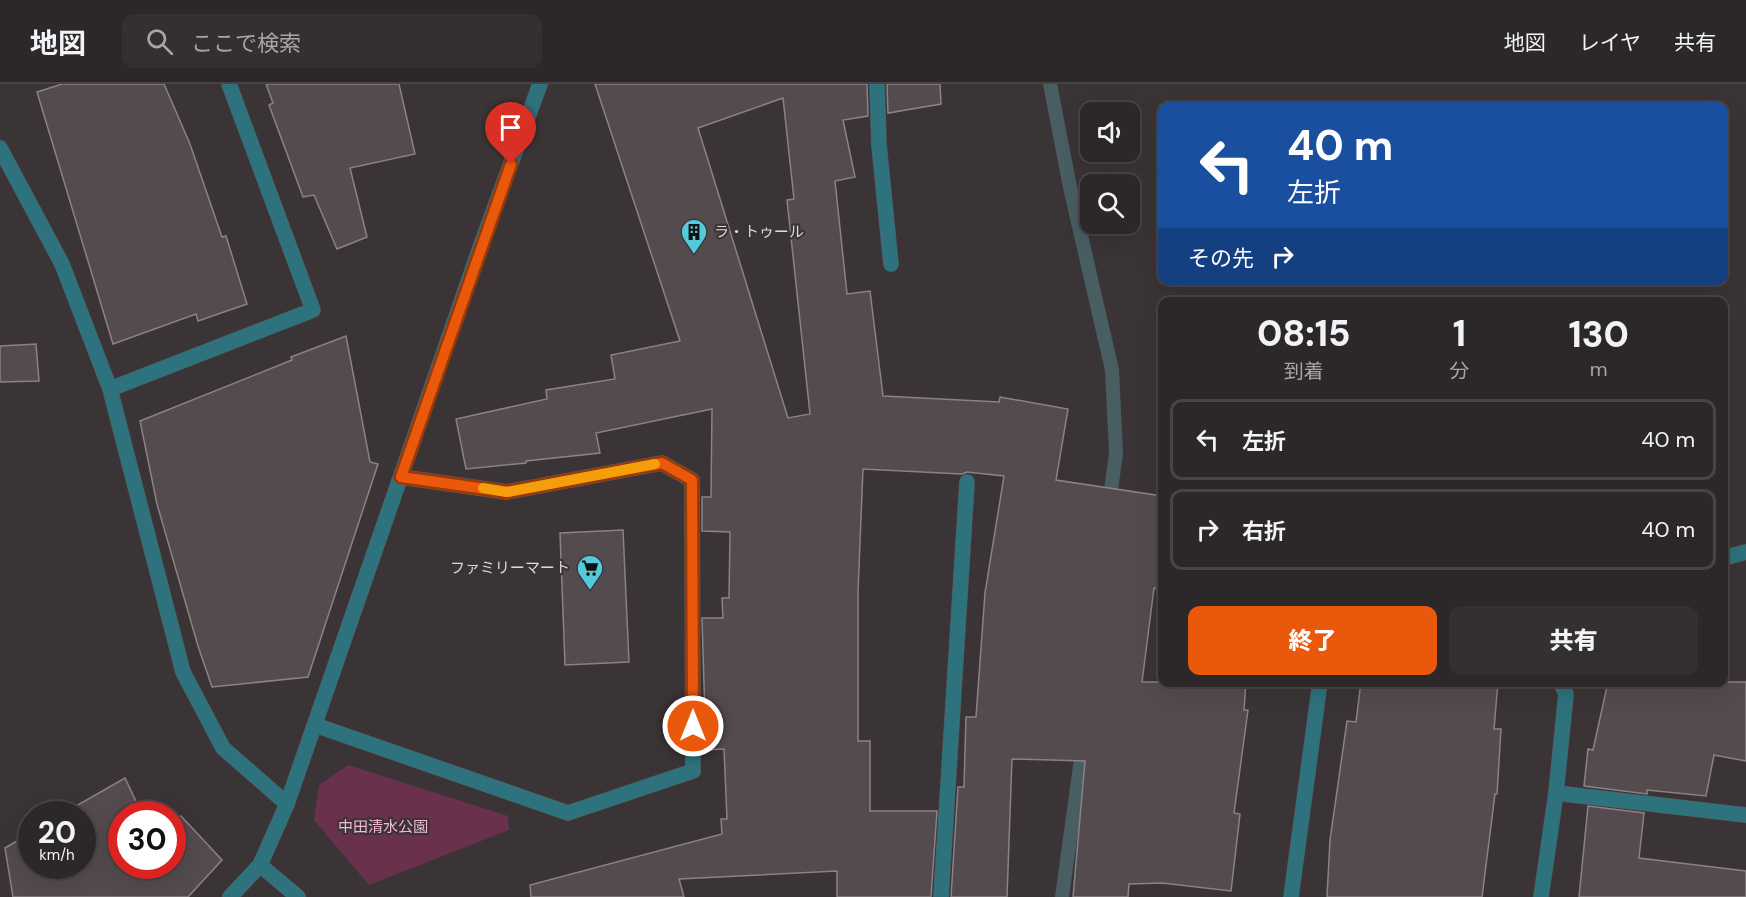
<!DOCTYPE html>
<html lang="ja">
<meta charset="utf-8">
<style>
:root{--surface:#2c2729;--page:#342f31;--text:#f1f3f6;--muted:#a6a5a8;--line:#484446;--accent:#ea580c}
body{margin:0;font-family:"DM Sans","Noto Sans JP",sans-serif;background:var(--page);color:var(--text);height:100vh;display:flex;flex-direction:column;font-size:22px;white-space:nowrap}
*{box-sizing:border-box;margin:0}
p{font-size:20px;color:var(--muted)}
.icon{flex:none;width:33px;height:33px;fill:none;stroke:currentColor;stroke-width:2;stroke-linecap:round;stroke-linejoin:round}
.map{position:relative;flex:1;overflow:hidden}
.side{position:absolute;left:1158px;top:213px;width:570px;height:390px;display:flex;flex-direction:column;background:var(--surface);border-radius:12px;box-shadow:0 6px 24px #0002,0 0 0 2px var(--line)}
.side>*{flex:none}
.top-card{position:absolute;left:1158px;top:18px;width:570px;height:183px;border-radius:12px;box-shadow:0 6px 24px #0002,0 0 0 2px var(--line);background:#1a4fa0;color:#fff;overflow:hidden}
.fabs{position:absolute;left:1080px;top:18px;display:grid;gap:12px}
.fabs a{display:grid;place-items:center;width:60px;height:60px;border-radius:12px;background:var(--surface);box-shadow:0 6px 24px #0002,0 0 0 2px var(--line);font-size:30px}
.speed{position:absolute;left:18px;top:717px;display:flex;gap:12px;font-size:30px;font-weight:700;text-align:center}
.speed>*{display:grid;place-content:center;width:78px;height:78px;border-radius:50%;background:var(--surface);box-shadow:0 6px 24px #0002,0 0 0 2px var(--line);line-height:1}
.speed small{font-size:15px;font-weight:400}
.speed .limit{border:9px solid #d22;background:#fff;color:#111}
.pin{position:absolute;display:grid;place-items:center;width:51px;height:51px;color:#fff;margin:-62px -26px;border-radius:50% 50% 50% 0;rotate:-45deg;box-shadow:0 0 6px #0007}
.pin .icon{rotate:45deg}
.me{position:absolute;width:66px;margin:-33px;rotate:0deg;stroke-linejoin:round;filter:drop-shadow(0 0 4px #0008)}
.turn{display:flex;align-items:center;gap:21px;height:126px;padding:0 30px;font-size:27px}
.turn .icon{width:78px;height:78px;stroke-width:2.5}
.turn b{display:block;font-size:42px;line-height:51px}
.then{display:flex;align-items:center;height:57px;padding:0 30px;background:#0003;gap:12px;font-size:22px}
.eta{display:flex;justify-content:space-evenly;align-items:center;height:102px;text-align:center}
.eta b{font-size:36px;font-weight:800;line-height:42px}
.cta{display:flex;gap:12px;margin-top:auto;padding:12px 30px}
.cta a{flex:1;height:69px;border-radius:12px;background:var(--accent);color:#fff;font-size:24px;font-weight:800;line-height:69px;text-align:center}
.cta a+a{background:var(--page);color:var(--text)}
ul{padding:0;list-style:none}
li{display:flex;align-items:center;gap:18px;height:81px;margin:0 12px 9px;padding:0 18px;border:3px solid var(--line);border-radius:12px}
li div{flex:1}
li b{display:block;font-size:22px}
li em{font-style:normal}
header{display:flex;align-items:center;gap:36px;box-sizing:border-box;height:84px;padding:0 30px;background:var(--surface);border-bottom:2px solid var(--line)}
header strong{font-size:28px}
nav{display:flex;gap:33px;margin-inline-start:auto;font-size:21px}
.search{width:420px;height:54px;background:var(--page);display:flex;align-items:center;gap:15px;box-sizing:border-box;padding:0 21px;border-radius:12px;color:var(--muted);font-size:22px}
.map>svg:first-child{display:block}
.green{fill:#6a314c}
.lines{fill:none;stroke-linecap:round;stroke-linejoin:round}
.stream{stroke:#485e62;stroke-width:14}
.building{fill:#544b4e;stroke:#8b8285;stroke-width:1.5;fill-rule:evenodd}
.minor-casing{stroke:#585255;stroke-width:16}
.minor{stroke:#2e727d;stroke-width:15}
.route-casing{stroke:#983908;stroke-width:15}
.route{stroke:#ea580c;stroke-width:10}
.slow{stroke:#f59e0b;stroke-width:10}
.labels{text-anchor:middle;stroke-width:4.5;stroke-linejoin:round;paint-order:stroke}
.poi-label{font-size:15px;fill:#ded9db;stroke:#3b3437;text-anchor:start}
.park-label{font-size:15px;fill:#f4b9d2;stroke:#3b3437}
</style>
<header>
<strong>地図</strong>
<div class="search"><svg class="icon" aria-label="search" viewBox="0 0 24 24"><circle cx="10" cy="10" r="6"/><path d="M15 15l6 6"/></svg>ここで検索</div>
<nav><a>地図</a><a>レイヤ</a><a>共有</a></nav>
</header>
<div class="map">
<svg width="1746" height="813" viewBox="0 0 1746 813">
<rect width="100%" height="100%" fill="#3b3437"/>
<!-- green -->
<polygon class="green" points="348,681 508,732 509,746 369,801 314,736 319,701"/>
<g class="lines">
<!-- stream -->
<g class="stream">
<polyline points="1050,0 1071,108 1112,286 1116,369 1109,421"/>
<polyline points="1062,813 1083,660"/>
</g>
</g>
<!-- building -->
<g class="building">
<polygon points="62,0 164,0 190,60 222,153 226,152 247,220 198,237 196,230 113,260 37,8"/>
<polygon points="266,0 399,0 415,70 350,84 367,153 337,165 314,111 303,113 269,21 273,19"/>
<path d="M 595,0 L 867,0 L 868,32 L 843,36 L 855,93 L 835,97 L 847,210 L 870,207 L 883,312 L 999,318 L 1000,313 L 1068,325 L 1056,396 L 1162,412 L 1162,506 L 1154,504 L 1142,598 L 1246,598 L 1244,626 L 1248,626 L 1234,729 L 1240,730 L 1231,807 L 1162,799 L 1129,800 L 1128,813 L 1073,813 L 1085,677 L 1012,675 L 1007,813 L 951,813 L 958,703 L 964,703 L 966,633 L 976,633 L 985,509 L 1004,392 L 967,388 L 962,390 L 863,385 L 858,508 L 858,657 L 870,657 L 870,727 L 937,727 L 931,813 L 837,813 L 837,787 L 679,795 L 684,813 L 531,813 L 530,801 L 722,750 L 721,735 L 727,735 L 724,665 L 706,666 L 702,534 L 723,534 L 722,514 L 729,514 L 730,448 L 702,447 L 702,413 L 711,413 L 712,325 L 596,349 L 600,369 L 526,377 L 526,379 L 466,385 L 456,335 L 547,315 L 546,306 L 615,295 L 611,271 L 680,257 ZM 783,14 L 794,115 L 787,116 L 810,330 L 788,334 L 698,44 Z"/>
<polygon points="887,0 940,0 941,20 888,29"/>
<polygon points="346,252 370,378 378,380 308,593 212,603 198,562 157,420 140,337 292,276 291,273"/>
<polygon points="36,260 39,297 0,298 0,262"/>
<polygon points="623,446 629,578 565,581 560,449"/>
<polygon points="1361,598 1498,598 1494,645 1501,645 1497,710 1495,710 1482,813 1327,813 1330,756 1347,637 1356,638"/>
<polygon points="1608,598 1746,598 1746,677 1714,671 1706,712 1647,706 1647,710 1584,702 1588,665 1593,666"/>
<polygon points="125,694 142,730 122,730 122,782 172,782 172,740 181,732 222,776 188,813 13,813 5,764 32,748 32,782 82,782 82,730 62,730"/>
<polygon points="1588,722 1644,729 1639,774 1746,787 1746,813 1579,813"/>
</g>
<g class="lines">
<!-- minor casing -->
<g class="minor-casing">
<g id="minor">
<polyline points="877,0 879,61 891,180"/>
<polyline points="0,64 62,180 110,305 183,588 223,664 287,720"/>
<polyline points="110,305 313,226 229,0"/>
<polyline points="1724,474 1746,468"/>
<polyline points="315,641 568,729 693,687 692,396 662,379 507,408 401,393"/>
<polyline points="1556,709 1566,610 1560,598"/>
<polyline points="260,781 298,813"/>
<polyline points="230,813 260,781 287,720 481,161 540,0"/>
<polyline points="941,813 967,398"/>
<polyline points="1291,813 1320,598"/>
<polyline points="1541,813 1556,709 1746,731"/>
</g>
</g>
<!-- minor -->
<use href="#minor" class="minor"/>
</g>
<g class="lines">
<!-- route casing -->
<g class="route-casing">
<polyline id="route" points="511,80 401,393 507,408 662,379 692,396 693,642"/>
</g>
<!-- route -->
<use href="#route" class="route"/>
<!-- slow -->
<polyline class="slow" points="483,404 507,408 655,380"/>
</g>
<!-- icons -->
<defs>
<g id="building-pin" transform="scale(1.35)"><path d="M0 17L-7.5 6A9.5 9.5 0 1 1 7.5 6Z" fill="#53cadc" stroke="#3b3437"/><path d="M-4-6H4V6H1V3H-1V6H-4ZM-2.5-4.3h1.7v1.8h-1.7ZM.8-4.3h1.7v1.8H.8ZM-2.5-1h1.7V.8h-1.7ZM.8-1h1.7V.8H.8Z" fill="#111"/></g>
<g id="supermarket-pin" transform="scale(1.35)"><path d="M0 17L-7.5 6A9.5 9.5 0 1 1 7.5 6Z" fill="#53cadc" stroke="#3b3437"/><path d="M-6-5.5h2.5l.6 2H6L4.5 2H-2.5L-4.4-4H-6ZM-1.5 3.2a1.3 1.3 0 1 0 .1 0ZM3 3.2a1.3 1.3 0 1 0 .1 0Z" fill="#111"/></g>
</defs>
<g fill-rule="evenodd">
<use href="#building-pin" x="694" y="148"/>
<use href="#supermarket-pin" x="590" y="484"/>
</g>
<g class="labels">
<!-- poi labels -->
<g class="poi-label">
<text x="714" y="153">ラ・トゥール</text>
<text x="570" y="489" text-anchor="end">ファミリーマート</text>
</g>
<!-- park labels -->
<g class="park-label">
<text x="383" y="748">中田清水公園</text>
</g>
</g>
</svg>
<div class="fabs">
<a><svg class="icon" aria-label="sound" viewBox="0 0 24 24"><path d="M4 9h4l5-4v14l-5-4H4zM17 9q2 3 0 6"/></svg></a>
<a><svg class="icon" aria-label="search" viewBox="0 0 24 24"><circle cx="10" cy="10" r="6"/><path d="M15 15l6 6"/></svg></a>
</div>
<div class="speed"><div>20<small>km/h</small></div><div class="limit">30</div></div>
<div class="pin" style="left:511px;top:80px;background:#d93025"><svg class="icon" aria-label="arrive" viewBox="0 0 24 24"><path d="M6 21V4h12l-3 4 3 4H6"/></svg></div>
<svg class="me" style="left:693px;top:642px" viewBox="-20 -20 40 40"><circle r="17" fill="#ea580c" stroke="#fff" stroke-width="3"/><path d="M0-11L8 9 0 5-8 9z" fill="#fff"/></svg>
<div class="top-card">
<div class="turn"><svg class="icon" aria-label="left" viewBox="0 0 24 24"><path d="M17 20v-9H6M10 6l-5 5 5 5"/></svg><div><b>40 m</b>左折</div></div>
<div class="then">その先<svg class="icon" aria-label="right" viewBox="0 0 24 24"><path d="M7 20v-9h11M14 6l5 5-5 5"/></svg></div>
</div>
<section class="side">
<div class="eta">
<div><b>08:15</b><p>到着</p></div>
<div><b>1</b><p>分</p></div>
<div><b>130</b><p>m</p></div>
</div>
<ul>
<li><svg class="icon" aria-label="left" viewBox="0 0 24 24"><path d="M17 20v-9H6M10 6l-5 5 5 5"/></svg><div><b>左折</b></div><em>40 m</em></li>
<li><svg class="icon" aria-label="right" viewBox="0 0 24 24"><path d="M7 20v-9h11M14 6l5 5-5 5"/></svg><div><b>右折</b></div><em>40 m</em></li>
</ul>
<div class="cta"><a>終了</a><a>共有</a></div>
</section>
</div>
